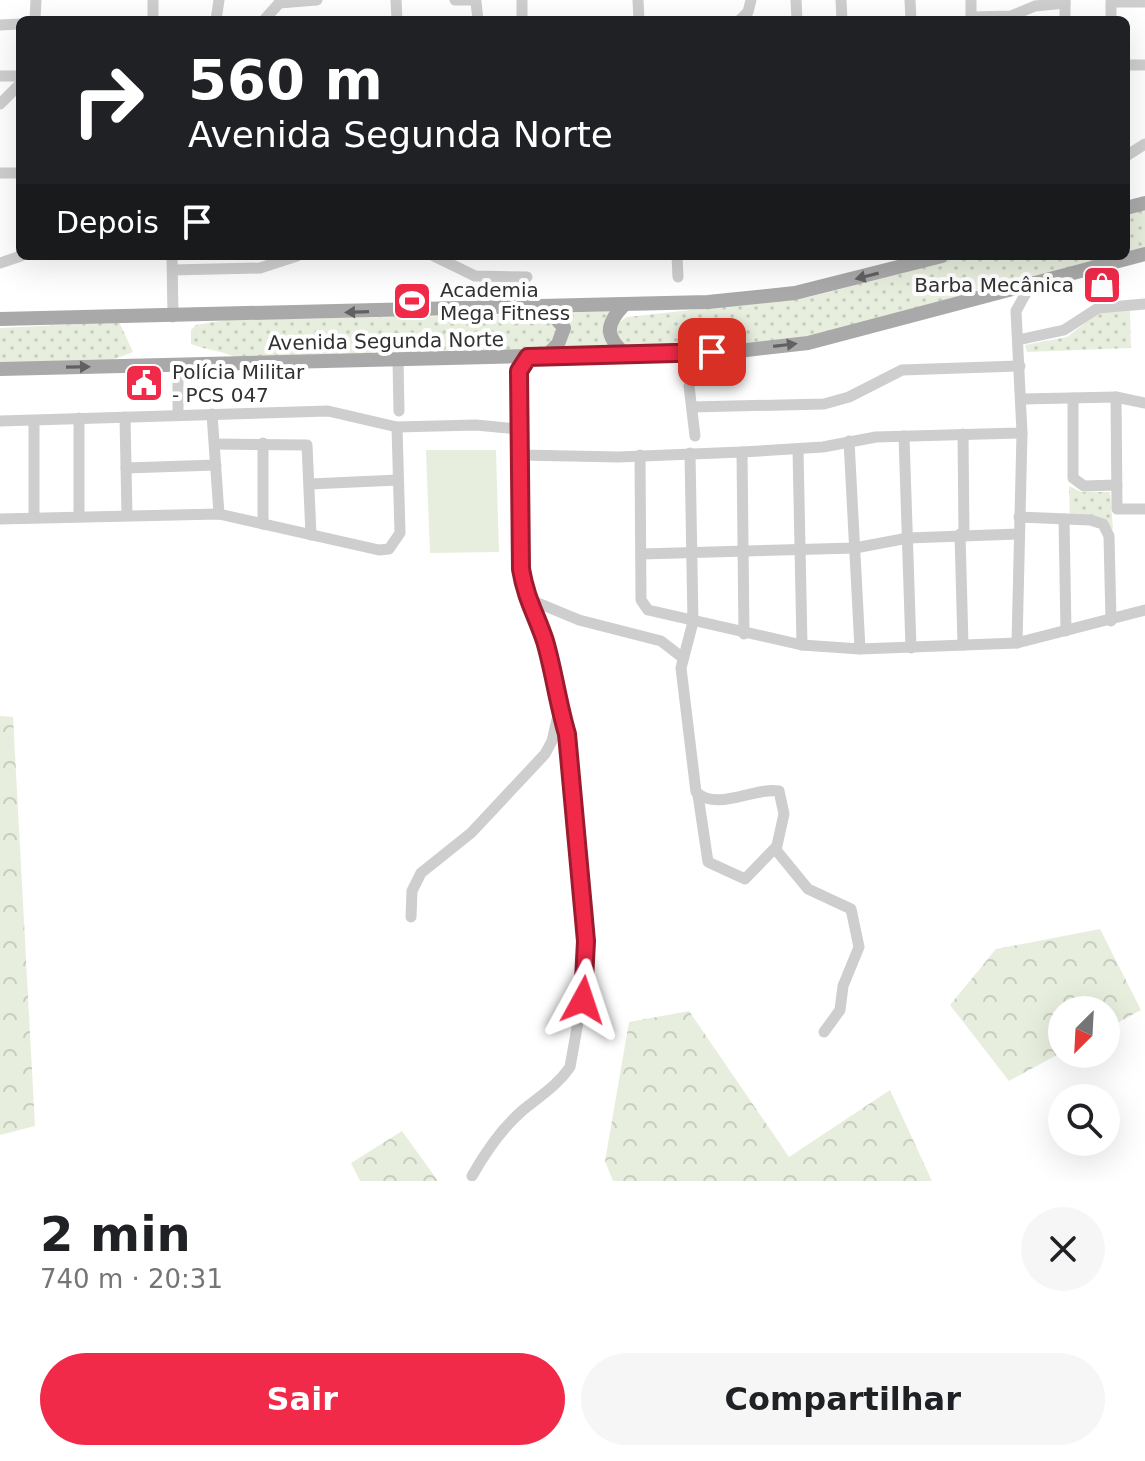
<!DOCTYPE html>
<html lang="pt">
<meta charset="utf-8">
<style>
:root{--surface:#fff;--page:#f6f6f6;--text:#202124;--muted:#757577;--accent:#f12a49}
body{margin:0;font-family:"DejaVu Sans",sans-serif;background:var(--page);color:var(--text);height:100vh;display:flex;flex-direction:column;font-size:30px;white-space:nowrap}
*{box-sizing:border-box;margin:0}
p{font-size:26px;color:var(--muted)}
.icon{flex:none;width:44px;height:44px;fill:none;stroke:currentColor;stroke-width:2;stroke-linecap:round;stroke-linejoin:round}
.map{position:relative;height:1181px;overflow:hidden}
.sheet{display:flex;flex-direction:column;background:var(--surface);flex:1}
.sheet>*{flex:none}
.top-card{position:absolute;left:16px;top:16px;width:1114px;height:244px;border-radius:12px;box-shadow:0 8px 32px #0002;background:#202124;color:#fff;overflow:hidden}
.needle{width:52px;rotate:204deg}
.fabs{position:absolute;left:1048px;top:996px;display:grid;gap:16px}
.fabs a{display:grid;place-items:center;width:72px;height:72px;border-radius:50%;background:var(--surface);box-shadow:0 8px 32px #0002;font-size:40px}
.pin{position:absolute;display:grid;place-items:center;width:68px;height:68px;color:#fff;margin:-34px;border-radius:16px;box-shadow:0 4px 12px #0006}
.me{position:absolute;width:88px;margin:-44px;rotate:5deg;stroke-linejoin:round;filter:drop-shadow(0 0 6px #0008)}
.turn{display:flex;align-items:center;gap:28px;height:168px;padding:0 40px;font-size:36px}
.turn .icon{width:104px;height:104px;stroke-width:2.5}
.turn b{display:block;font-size:56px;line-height:68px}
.then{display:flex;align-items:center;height:76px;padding:0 40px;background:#0003;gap:16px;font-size:30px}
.round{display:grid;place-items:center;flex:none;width:84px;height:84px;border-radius:42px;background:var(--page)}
.overview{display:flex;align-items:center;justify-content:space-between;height:136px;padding:0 40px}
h1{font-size:48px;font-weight:800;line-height:60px}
.action{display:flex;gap:16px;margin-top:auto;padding:16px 40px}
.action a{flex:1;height:92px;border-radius:48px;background:var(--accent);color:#fff;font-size:32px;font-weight:800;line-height:92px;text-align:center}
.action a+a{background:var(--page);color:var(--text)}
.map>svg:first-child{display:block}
.green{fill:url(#green-dots)}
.forest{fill:url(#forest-crowns)}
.pitch{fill:#e8eede}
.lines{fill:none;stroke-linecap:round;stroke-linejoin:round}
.minor{stroke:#cecece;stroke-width:11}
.major{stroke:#a9a9a9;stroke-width:14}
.oneway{fill:#616161}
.route-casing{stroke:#9d1b2f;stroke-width:20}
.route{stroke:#f12a49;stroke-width:14}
.labels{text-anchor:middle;stroke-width:8;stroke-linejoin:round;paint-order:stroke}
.poi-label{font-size:20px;fill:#313131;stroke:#fff;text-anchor:start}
.street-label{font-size:20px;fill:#313131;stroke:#fff}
</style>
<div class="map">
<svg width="1145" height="1181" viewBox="0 0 1145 1181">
<defs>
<pattern id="green-dots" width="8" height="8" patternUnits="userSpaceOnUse" patternTransform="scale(2)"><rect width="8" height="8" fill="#e8eede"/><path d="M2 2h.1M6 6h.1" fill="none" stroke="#c7cdbf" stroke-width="1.8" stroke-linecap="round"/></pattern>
<pattern id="forest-crowns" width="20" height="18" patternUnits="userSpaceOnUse" patternTransform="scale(2)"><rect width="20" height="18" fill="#e8eede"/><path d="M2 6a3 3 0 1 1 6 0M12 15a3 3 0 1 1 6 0" fill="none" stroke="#c7cdbf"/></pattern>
</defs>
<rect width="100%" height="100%" fill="#fff"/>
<!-- green -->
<g class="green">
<polygon points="1145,209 1145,247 1126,252 1126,214"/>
<polygon points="966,256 1113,256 807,341 737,349 628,348 615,334 618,323 627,317 809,297"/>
<polygon points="611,311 603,330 614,350 559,352 569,335 560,313"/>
<polygon points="1130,311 1131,348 1027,352 1025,345 1067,337 1099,312"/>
<path d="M 506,315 L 547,317 L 559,335 L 545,354 L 243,362 C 229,351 208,351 191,344 L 191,330 L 196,325 L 226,320 Z"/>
<polygon points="119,322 133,352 105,363 0,364 0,328"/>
<polygon points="1069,486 1081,492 1110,492 1113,529 1070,517"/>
</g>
<!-- forest -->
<g class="forest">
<polygon points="0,716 13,717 35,1126 0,1135"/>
<polygon points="1100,929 1141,1010 1106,1029 1106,1010 1062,1010 1062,1052 1009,1081 950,1005 996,949"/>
<polygon points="689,1011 789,1157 890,1090 932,1181 613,1181 605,1161 629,1022"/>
<polygon points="402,1131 438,1181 360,1181 351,1163"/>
</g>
<!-- pitch -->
<polygon class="pitch" points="426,450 496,450 499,552 430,553"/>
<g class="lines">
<!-- minor -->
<g class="minor">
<polyline points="396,0 397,20"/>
<polyline points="455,0 475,0"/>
<polyline points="522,0 522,20"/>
<polyline points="638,0 639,20"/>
<polyline points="796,0 797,20"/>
<polyline points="841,0 842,20"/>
<polyline points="910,0 911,20"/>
<polyline points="971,0 971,20"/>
<polyline points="1065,0 1065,20"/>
<polyline points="476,2 478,20"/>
<polyline points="279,3 317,0"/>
<polyline points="971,17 1011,16 1035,6 1065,3"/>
<polyline points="35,20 36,0"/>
<polyline points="153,20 153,0"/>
<polyline points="216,20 219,0"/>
<polyline points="264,20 282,0"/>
<polyline points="740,20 748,12 751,0"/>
<polyline points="1111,20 1111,2 1145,2"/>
<polyline points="0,25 20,24"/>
<polyline points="1126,65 1145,65"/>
<polyline points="0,76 20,76"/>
<polyline points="0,104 20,84"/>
<polyline points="1126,156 1145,144"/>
<polyline points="0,173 20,173"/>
<polyline points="172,256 173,317"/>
<polyline points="434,256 475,276 527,277"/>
<polyline points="677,256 678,277"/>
<polyline points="0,263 21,256"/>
<polyline points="173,270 260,268 297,256"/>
<polyline points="1018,340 1064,330 1098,308 1145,304"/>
<polyline points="398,360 399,411"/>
<polyline points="178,366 178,415"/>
<polyline points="689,386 695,436"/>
<polyline points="1116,397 1117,509 1145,509"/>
<polyline points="1073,398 1073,478 1084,486 1117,485"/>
<polyline points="1023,399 1116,397 1145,403"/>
<polyline points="692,407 824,404 849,397 902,370 1020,366"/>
<polyline points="212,414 219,514"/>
<polyline points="125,417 127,515"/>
<polyline points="79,418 79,516"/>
<polyline points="0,421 328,411 397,427 476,425 519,429"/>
<polyline points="34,421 34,517"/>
<polyline points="963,434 964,534"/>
<polyline points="904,436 911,648"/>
<polyline points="849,441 860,649"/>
<polyline points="215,444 307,445 311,535"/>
<polyline points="798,449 802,645"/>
<polyline points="742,452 744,634"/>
<path d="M 690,453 L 693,622 L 681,668 L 696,792 C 718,812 753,787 779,791 L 784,814 L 776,850 L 808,889 L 851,909 L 859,947 L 843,986 L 840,1010 L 824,1032"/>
<polyline points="520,455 618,457 742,452 823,447 876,437 1022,433 1016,311 1032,282"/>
<polyline points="640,455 641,600 648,610 802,645 860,649 1017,643 1145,610"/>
<polyline points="126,468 216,465"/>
<polyline points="310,484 398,480"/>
<polyline points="1019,517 1090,520 1103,524 1109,536 1111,621"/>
<polyline points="0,519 219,514 379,550 389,549 400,533 397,427"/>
<polyline points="1064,519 1066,631"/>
<polyline points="263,524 263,443"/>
<polyline points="960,534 963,645"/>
<polyline points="642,554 855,548 908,538 1018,534"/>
<polyline points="526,598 579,620 661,641 683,658"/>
<polyline points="1017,643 1022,433"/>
<polyline points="698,795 708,862 745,879 775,848"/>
<polyline points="411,917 412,891 421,873 471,833 545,754 552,741 558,715"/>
<path d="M 472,1176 C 485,1153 502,1128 523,1110 C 540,1096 557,1086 570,1067 L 586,977 L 567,734 C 558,704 554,672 545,641 C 536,613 526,600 521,569 L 519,371 L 528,357"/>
</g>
<!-- major -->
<g class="major">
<polyline points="1126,208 1145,203"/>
<path d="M 624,305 C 605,325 605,336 625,354"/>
<polyline points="0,319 708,302 795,293 942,256"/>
<polyline points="546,356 558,344 564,328 547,308"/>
<polyline points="0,369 738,351 808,343 1145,254"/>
</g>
</g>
<!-- one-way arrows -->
<defs><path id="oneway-solid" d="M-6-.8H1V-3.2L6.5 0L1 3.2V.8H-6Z" transform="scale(2)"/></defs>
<g class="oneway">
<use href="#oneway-solid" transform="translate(867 276) rotate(166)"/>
<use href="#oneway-solid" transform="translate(357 312) rotate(178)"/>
<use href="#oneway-solid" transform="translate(785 345) rotate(-7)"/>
<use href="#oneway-solid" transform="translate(78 367) rotate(-1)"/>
</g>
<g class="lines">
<!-- route casing -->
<g class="route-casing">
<path id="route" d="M 583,1000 L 586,941 L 567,734 C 558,704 554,672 545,641 C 536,614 526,599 521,569 L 519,371 L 528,357 L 712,352"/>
</g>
<!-- route -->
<use href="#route" class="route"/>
</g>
<!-- icons -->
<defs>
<g id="shop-square" transform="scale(2)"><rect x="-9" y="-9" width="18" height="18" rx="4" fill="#f12a49" stroke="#fff"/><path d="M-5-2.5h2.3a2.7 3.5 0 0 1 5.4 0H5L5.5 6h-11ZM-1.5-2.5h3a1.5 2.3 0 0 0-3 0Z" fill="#fff"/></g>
<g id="stadium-square" transform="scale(2)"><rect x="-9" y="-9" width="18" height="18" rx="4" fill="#f12a49" stroke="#fff"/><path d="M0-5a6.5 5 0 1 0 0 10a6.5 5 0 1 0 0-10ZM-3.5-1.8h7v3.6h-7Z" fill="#fff"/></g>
<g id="civic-square" transform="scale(2)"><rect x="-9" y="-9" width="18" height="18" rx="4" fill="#f12a49" stroke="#fff"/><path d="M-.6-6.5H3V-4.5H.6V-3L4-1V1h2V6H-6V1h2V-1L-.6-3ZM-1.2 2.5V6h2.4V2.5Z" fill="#fff"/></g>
</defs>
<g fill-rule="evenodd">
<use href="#shop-square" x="1102" y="285"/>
<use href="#stadium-square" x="412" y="301"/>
<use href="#civic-square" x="144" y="383"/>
</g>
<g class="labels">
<!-- poi labels -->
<g class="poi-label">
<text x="1074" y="292" text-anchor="end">Barba Mecânica</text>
<text x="440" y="297">Academia<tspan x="440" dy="23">Mega Fitness</tspan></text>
<text x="172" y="379">Polícia Militar<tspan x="172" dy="23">- PCS 047</tspan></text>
</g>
<!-- street labels -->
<g class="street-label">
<text transform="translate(386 341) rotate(-1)" y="7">Avenida Segunda Norte</text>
</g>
</g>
</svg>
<div class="fabs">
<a><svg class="needle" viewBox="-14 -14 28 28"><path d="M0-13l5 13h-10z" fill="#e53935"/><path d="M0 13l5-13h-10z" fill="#757577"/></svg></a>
<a><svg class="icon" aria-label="search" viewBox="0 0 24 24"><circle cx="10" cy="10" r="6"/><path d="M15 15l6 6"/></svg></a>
</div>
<div class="pin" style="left:712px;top:352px;background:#d93025"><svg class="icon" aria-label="arrive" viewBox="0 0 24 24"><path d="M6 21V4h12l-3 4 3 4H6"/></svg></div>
<svg class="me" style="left:583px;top:1000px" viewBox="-20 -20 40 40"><path d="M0-17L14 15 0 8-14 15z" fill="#f12a49" stroke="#fff" stroke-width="4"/></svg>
<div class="top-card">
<div class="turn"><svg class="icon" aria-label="right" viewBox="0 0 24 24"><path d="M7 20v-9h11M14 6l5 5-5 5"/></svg><div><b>560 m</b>Avenida Segunda Norte</div></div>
<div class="then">Depois<svg class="icon" aria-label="arrive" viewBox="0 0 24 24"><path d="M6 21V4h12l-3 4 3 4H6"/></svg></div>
</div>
</div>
<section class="sheet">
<div class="overview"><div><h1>2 min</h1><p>740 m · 20:31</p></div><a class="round"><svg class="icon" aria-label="close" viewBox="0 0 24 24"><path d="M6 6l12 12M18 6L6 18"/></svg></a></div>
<div class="action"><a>Sair</a><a>Compartilhar</a></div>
</section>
